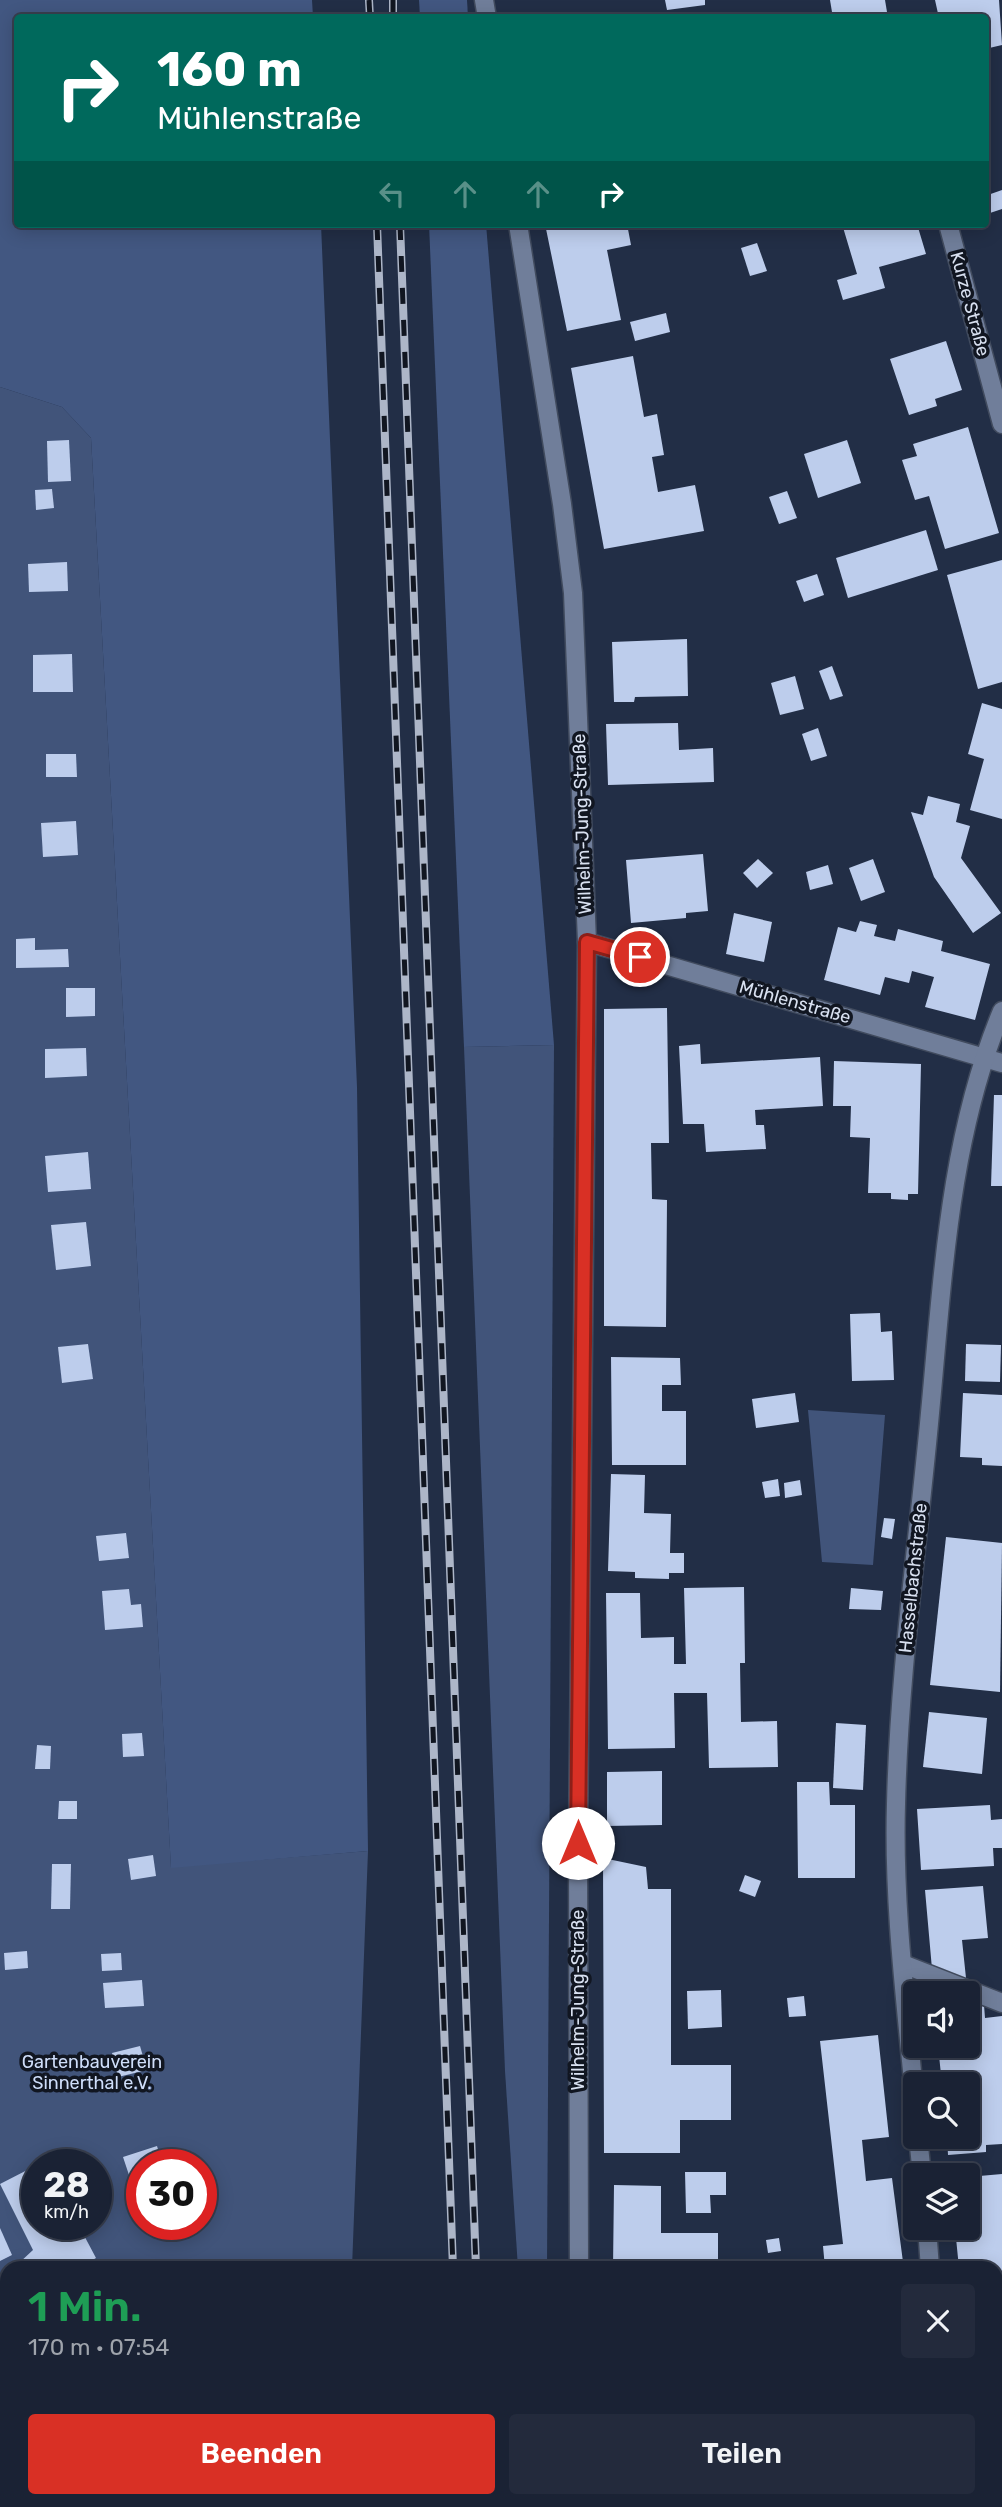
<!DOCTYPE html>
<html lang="de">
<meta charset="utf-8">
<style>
:root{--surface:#1a2234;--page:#232a3c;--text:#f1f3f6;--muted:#9fa4ac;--line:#383f4f;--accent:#d93025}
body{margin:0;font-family:Rubik,sans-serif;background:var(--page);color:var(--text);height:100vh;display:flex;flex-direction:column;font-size:26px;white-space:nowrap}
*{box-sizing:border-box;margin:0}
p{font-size:23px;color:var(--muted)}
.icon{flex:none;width:38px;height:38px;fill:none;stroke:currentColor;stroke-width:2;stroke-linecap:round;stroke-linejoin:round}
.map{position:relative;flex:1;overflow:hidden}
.side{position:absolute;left:0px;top:2261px;width:1003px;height:247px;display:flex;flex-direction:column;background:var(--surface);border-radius:21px 21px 0 0;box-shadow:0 4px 18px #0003,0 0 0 2px var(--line)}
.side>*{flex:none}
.hud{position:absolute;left:14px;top:14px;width:975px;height:214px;border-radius:7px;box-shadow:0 4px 18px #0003,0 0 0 2px var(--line);background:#00695c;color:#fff;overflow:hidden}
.controls{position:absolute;left:903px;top:1981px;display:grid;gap:14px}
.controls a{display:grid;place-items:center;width:77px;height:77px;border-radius:7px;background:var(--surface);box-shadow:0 4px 18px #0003,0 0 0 2px var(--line);font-size:35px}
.speed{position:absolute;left:21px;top:2149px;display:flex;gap:14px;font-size:35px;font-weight:700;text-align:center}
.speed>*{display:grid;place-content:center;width:91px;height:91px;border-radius:50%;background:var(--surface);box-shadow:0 4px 18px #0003,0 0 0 2px var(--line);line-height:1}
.speed small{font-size:18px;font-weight:400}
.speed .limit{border:10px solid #d22;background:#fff;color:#111}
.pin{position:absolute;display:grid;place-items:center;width:60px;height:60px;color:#fff;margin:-30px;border:4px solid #fff;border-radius:50%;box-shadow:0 2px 7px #0007}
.me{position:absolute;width:77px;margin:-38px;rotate:0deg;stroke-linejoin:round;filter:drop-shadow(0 0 5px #0008)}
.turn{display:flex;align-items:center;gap:24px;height:147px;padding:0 28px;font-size:32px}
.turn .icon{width:91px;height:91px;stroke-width:2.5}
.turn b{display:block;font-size:49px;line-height:60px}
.lanes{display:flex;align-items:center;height:66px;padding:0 28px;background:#0003;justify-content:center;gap:35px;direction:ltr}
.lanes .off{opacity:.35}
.round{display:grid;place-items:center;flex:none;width:74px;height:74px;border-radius:7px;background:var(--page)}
.head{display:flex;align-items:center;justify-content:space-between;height:119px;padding:0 28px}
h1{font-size:42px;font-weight:600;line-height:52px;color:#1e9e55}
.action{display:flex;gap:14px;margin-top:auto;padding:14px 28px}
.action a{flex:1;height:80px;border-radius:7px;background:var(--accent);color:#fff;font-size:28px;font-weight:600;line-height:80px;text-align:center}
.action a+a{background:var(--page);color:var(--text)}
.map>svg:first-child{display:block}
.green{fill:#41547a;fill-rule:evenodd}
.forest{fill:#425781}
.building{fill:#bdcdec}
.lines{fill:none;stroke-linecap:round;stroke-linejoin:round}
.lane-casing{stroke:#414b5e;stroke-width:21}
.street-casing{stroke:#414b5e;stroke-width:21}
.lane{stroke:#707e9a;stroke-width:18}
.street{stroke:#707e9a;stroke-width:18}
.rail-casing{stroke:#adb6c8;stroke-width:8}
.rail{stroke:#111621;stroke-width:5;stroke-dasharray:16;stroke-linecap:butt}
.route-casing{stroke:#8d1f18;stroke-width:18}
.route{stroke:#d93025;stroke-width:12}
.labels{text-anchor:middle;stroke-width:7;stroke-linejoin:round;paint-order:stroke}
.street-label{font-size:18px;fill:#d9e1f1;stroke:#111621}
.park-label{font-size:18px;fill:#cfdefa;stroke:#111621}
</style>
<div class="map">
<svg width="1002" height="2507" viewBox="0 0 1002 2507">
<rect width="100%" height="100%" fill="#222e46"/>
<!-- green -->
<g class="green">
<path d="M 0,387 L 62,407 L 91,438 L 171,1867 L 368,1851 L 352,2268 L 7,2268 L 7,2352 L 0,2349 ZM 37,2165 L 96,2165 L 96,2224 L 37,2224 ZM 142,2165 L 201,2165 L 201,2224 L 142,2224 Z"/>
<polygon points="554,1045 547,2268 518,2268 505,2071 464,1047"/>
<polygon points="808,1410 885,1415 873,1565 822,1562"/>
<polygon points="162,2501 336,2501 334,2507 159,2507"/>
</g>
<!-- forest -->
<g class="forest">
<polygon points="0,0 312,0 313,17 18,18 18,224 321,224 357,1087 368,1851 171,1868 91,438 62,407 0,387"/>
<polygon points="419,0 467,0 468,17 420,17"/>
<polygon points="429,224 486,224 554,1045 464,1047"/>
<polygon points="0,2349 7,2352 7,2501 162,2501 159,2507 0,2507"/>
</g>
<!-- building -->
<g class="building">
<polygon points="665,0 705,0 705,5 667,10"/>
<polygon points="830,0 885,0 888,18 833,18"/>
<polygon points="935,0 999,0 1002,45 985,49 985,18 939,18"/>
<polygon points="1002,190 1002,209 990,213 985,196"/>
<polygon points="545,224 627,224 631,245 607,250 621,320 567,331"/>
<polygon points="842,224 917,224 926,254 879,267 885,288 843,300 837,280 857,274"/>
<polygon points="757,243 767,271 750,276 741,248"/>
<polygon points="666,313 670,332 635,341 630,322"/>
<polygon points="946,341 962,390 935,399 937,406 909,415 890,359"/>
<polygon points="633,356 644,417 657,414 664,455 652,457 658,492 695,485 704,531 604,549 571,368"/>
<polygon points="968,427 999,533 945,549 929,496 915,500 902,460 917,456 913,444"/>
<polygon points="69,440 71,481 48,482 47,441"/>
<polygon points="847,440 861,483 818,498 804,454"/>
<polygon points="52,489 54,508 36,510 35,490"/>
<polygon points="787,491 797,518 779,524 769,497"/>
<polygon points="926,530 938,570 848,598 836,558"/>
<polygon points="1002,560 1002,682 978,689 947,575"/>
<polygon points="67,562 68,591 29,592 28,564"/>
<polygon points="817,574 824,595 804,602 796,581"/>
<polygon points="687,639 688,696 635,697 634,702 614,702 612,642"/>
<polygon points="72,654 73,692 33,692 33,655"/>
<polygon points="832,666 843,696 830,700 819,671"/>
<polygon points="795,676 804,709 780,715 771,683"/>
<polygon points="982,703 1002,709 1002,819 970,810 984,759 968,754"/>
<polygon points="678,723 679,750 713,748 714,782 608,785 606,724"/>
<polygon points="818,728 827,756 811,761 802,734"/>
<polygon points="46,754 76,754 77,777 46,777"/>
<polygon points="928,796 960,804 956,822 970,826 961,858 1001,913 973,933 934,877 911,812 923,815"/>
<polygon points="76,821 78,855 43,857 41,823"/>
<polygon points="703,854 708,911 686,913 686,918 631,923 626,860"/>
<polygon points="758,859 773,873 757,888 743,873"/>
<polygon points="873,859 885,892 861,901 849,868"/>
<polygon points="828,865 833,884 810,890 806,872"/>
<polygon points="734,913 772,922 764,962 726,954"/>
<polygon points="860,921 877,925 874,936 895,941 898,929 943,941 941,951 990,964 975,1020 925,1007 934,977 912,971 909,983 885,977 880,995 824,980 838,927 856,932"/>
<polygon points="35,938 35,950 68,949 69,967 16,968 16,939"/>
<polygon points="66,988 95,988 95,1016 66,1017"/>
<polygon points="667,1008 669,1143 651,1143 652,1199 667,1200 666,1327 604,1326 604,1009"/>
<polygon points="700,1044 701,1064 820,1057 823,1106 755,1110 756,1125 764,1125 766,1149 706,1152 704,1124 683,1124 679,1046"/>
<polygon points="86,1048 87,1076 45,1078 45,1049"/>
<polygon points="834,1061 921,1064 918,1194 908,1194 908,1200 891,1199 891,1193 868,1193 870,1138 850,1137 851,1106 833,1106"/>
<polygon points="994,1095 1002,1095 1002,1186 991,1186"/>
<polygon points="88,1152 91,1189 48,1192 45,1156"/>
<polygon points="86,1222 91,1266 56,1270 51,1225"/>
<polygon points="880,1313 881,1332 892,1331 894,1380 852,1381 850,1314"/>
<polygon points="88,1344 93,1379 62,1383 58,1347"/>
<polygon points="966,1344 1001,1345 1000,1382 965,1381"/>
<polygon points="611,1357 680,1358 681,1385 662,1385 662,1411 686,1411 686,1465 612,1465"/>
<polygon points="795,1393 799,1422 756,1428 752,1399"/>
<polygon points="963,1393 1002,1395 1002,1466 982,1465 982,1458 960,1457"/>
<polygon points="611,1474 645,1475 644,1513 671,1514 670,1553 684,1553 684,1573 669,1573 669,1579 635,1578 635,1572 608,1571"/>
<polygon points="778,1479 780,1496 765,1498 762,1482"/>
<polygon points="800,1480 802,1495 785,1498 784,1483"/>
<polygon points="884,1518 895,1519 892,1539 881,1537"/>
<polygon points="126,1533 129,1558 99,1561 96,1536"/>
<polygon points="946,1537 1002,1543 1000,1692 930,1685"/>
<polygon points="744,1587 745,1663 740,1663 741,1722 777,1721 778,1767 709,1768 707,1693 674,1693 675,1748 608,1749 606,1593 640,1593 641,1638 674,1637 674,1664 686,1664 684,1588"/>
<polygon points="851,1588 883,1591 881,1610 849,1609"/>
<polygon points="129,1589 131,1605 141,1604 143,1627 105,1630 102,1591"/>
<polygon points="929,1712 987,1718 982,1774 923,1767"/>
<polygon points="836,1723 866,1725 863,1790 833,1788"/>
<polygon points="142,1733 144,1756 123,1757 122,1734"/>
<polygon points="37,1745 51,1746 50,1769 35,1769"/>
<polygon points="662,1771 662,1825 607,1826 607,1772"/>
<polygon points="797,1782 829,1782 830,1805 855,1805 855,1878 798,1878"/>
<polygon points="59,1801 77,1801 77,1819 58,1819"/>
<polygon points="990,1805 991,1820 1002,1819 1002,1848 993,1848 994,1866 921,1870 917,1809"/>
<polygon points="153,1855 156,1876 131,1880 128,1859"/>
<polygon points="603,1858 646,1867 648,1889 671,1889 671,2065 731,2065 731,2120 680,2120 680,2153 604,2153"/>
<polygon points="52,1864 71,1864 70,1909 51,1909"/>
<polygon points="745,1875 761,1881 755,1897 739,1891"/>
<polygon points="983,1886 988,1938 962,1940 966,1978 932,1969 925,1890"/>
<polygon points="27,1951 28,1968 5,1970 4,1953"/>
<polygon points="121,1953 122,1970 102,1971 101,1954"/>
<polygon points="142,1980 144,2006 105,2008 103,1983"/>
<polygon points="721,1990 722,2027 688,2029 687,1991"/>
<polygon points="804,1996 806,2016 789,2017 787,1998"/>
<polygon points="968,2000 984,2005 985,2018 1002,2016 1002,2144 986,2145 986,2152 948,2155 947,2137 968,2137 968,2084 942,2084 938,2046 968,2046"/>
<polygon points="878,2035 889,2137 862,2140 866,2181 892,2178 903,2262 877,2265 877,2268 825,2268 823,2246 843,2244 820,2041"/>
<polygon points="140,2046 147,2070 118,2077 112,2053"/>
<polygon points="157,2146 162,2163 142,2165 142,2170 129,2175 123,2157"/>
<polygon points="37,2165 37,2224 78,2224 96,2258 78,2268 27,2268 19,2263 33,2250 0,2184"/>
<polygon points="685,2172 726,2172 726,2195 710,2195 711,2213 686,2213"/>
<polygon points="1002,2174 1002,2279 996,2280 996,2268 959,2268 955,2228 968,2228 968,2177"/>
<polygon points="614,2185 661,2186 661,2233 718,2233 718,2268 613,2268"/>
<polygon points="0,2228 12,2255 0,2261"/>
<polygon points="779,2238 781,2251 768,2253 766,2240"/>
<polygon points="1002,2302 1002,2366 996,2367 996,2303"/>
<polygon points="1002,2453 1002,2507 982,2507 982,2501 996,2501 996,2454"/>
<polygon points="611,2501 673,2501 674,2507 611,2507"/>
</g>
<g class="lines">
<!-- lane casing -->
<g class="lane-casing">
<g id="lane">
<polyline points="903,1964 1002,2003"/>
<polyline points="0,2322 7,2326"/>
<polyline points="186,2507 190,2501"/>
</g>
</g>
<!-- street casing -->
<g class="street-casing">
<g id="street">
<polyline points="484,0 487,18"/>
<polyline points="518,224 562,504 573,593 587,942 578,1843 579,2268"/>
<polyline points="948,224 1002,424"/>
<polyline points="587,942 1002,1063"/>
<path d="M 915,2102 C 906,2005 893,1902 896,1804 C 899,1673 918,1543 930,1413 C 943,1277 949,1138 1002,1011"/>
<polyline points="918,2137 922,2175"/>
<polyline points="927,2228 930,2268"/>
<polyline points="582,2501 582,2507"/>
<polyline points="952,2501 952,2507"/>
</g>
</g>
<!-- lane -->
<use href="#lane" class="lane"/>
<!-- street -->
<use href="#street" class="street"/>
<!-- rail casing -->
<g class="rail-casing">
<g id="rail">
<polyline points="369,0 370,18"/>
<polyline points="393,0 393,18"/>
<polyline points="377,224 453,2268"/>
<polyline points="400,224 476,2268"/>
<polyline points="464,2501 464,2507"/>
<polyline points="487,2501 488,2507"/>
</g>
</g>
<!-- rail -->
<use href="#rail" class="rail"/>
</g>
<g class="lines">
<!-- route casing -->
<g class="route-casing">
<polyline id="route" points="578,1843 587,942 640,957"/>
</g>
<!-- route -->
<use href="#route" class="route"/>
</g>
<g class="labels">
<!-- street labels -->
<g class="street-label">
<text transform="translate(970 304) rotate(75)" y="6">Kurze Straße</text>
<text transform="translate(582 824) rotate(-92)" y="6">Wilhelm-Jung-Straße</text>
<text transform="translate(795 1002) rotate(16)" y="6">Mühlenstraße</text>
<text transform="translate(913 1578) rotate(-84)" y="6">Hasselbachstraße</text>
<text transform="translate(578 2000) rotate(-90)" y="6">Wilhelm-Jung-Straße</text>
</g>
<!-- park labels -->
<g class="park-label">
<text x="92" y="2068">Gartenbauverein<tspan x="92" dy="21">Sinnerthal e.V.</tspan></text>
</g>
</g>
</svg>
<div class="controls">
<a><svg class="icon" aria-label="sound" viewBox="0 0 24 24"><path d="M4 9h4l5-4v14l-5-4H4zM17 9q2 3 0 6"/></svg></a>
<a><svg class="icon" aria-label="search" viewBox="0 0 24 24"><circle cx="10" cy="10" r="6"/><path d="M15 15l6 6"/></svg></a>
<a><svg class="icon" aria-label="layers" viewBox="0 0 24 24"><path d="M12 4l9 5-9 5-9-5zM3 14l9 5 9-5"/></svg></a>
</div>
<div class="speed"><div>28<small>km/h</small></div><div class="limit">30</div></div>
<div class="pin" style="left:640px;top:957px;background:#d93025"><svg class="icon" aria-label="arrive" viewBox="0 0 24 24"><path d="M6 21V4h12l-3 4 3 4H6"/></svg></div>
<svg class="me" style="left:578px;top:1843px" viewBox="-20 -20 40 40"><circle r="19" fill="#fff"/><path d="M0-13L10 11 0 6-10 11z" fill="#d93025"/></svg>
<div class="hud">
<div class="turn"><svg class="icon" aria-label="right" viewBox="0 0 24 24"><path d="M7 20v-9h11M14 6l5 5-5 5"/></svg><div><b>160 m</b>Mühlenstraße</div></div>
<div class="lanes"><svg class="icon off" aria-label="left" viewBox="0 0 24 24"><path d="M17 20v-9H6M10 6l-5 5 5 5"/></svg><svg class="icon off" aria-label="ahead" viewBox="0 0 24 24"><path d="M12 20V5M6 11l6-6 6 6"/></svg><svg class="icon off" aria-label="ahead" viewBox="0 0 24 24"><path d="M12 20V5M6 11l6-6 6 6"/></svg><svg class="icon" aria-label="right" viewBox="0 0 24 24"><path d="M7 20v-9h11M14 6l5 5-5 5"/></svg></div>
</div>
<section class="side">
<div class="head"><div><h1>1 Min.</h1><p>170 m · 07:54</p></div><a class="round"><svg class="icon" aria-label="close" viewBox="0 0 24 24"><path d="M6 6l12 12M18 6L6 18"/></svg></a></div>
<div class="action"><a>Beenden</a><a>Teilen</a></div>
</section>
</div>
